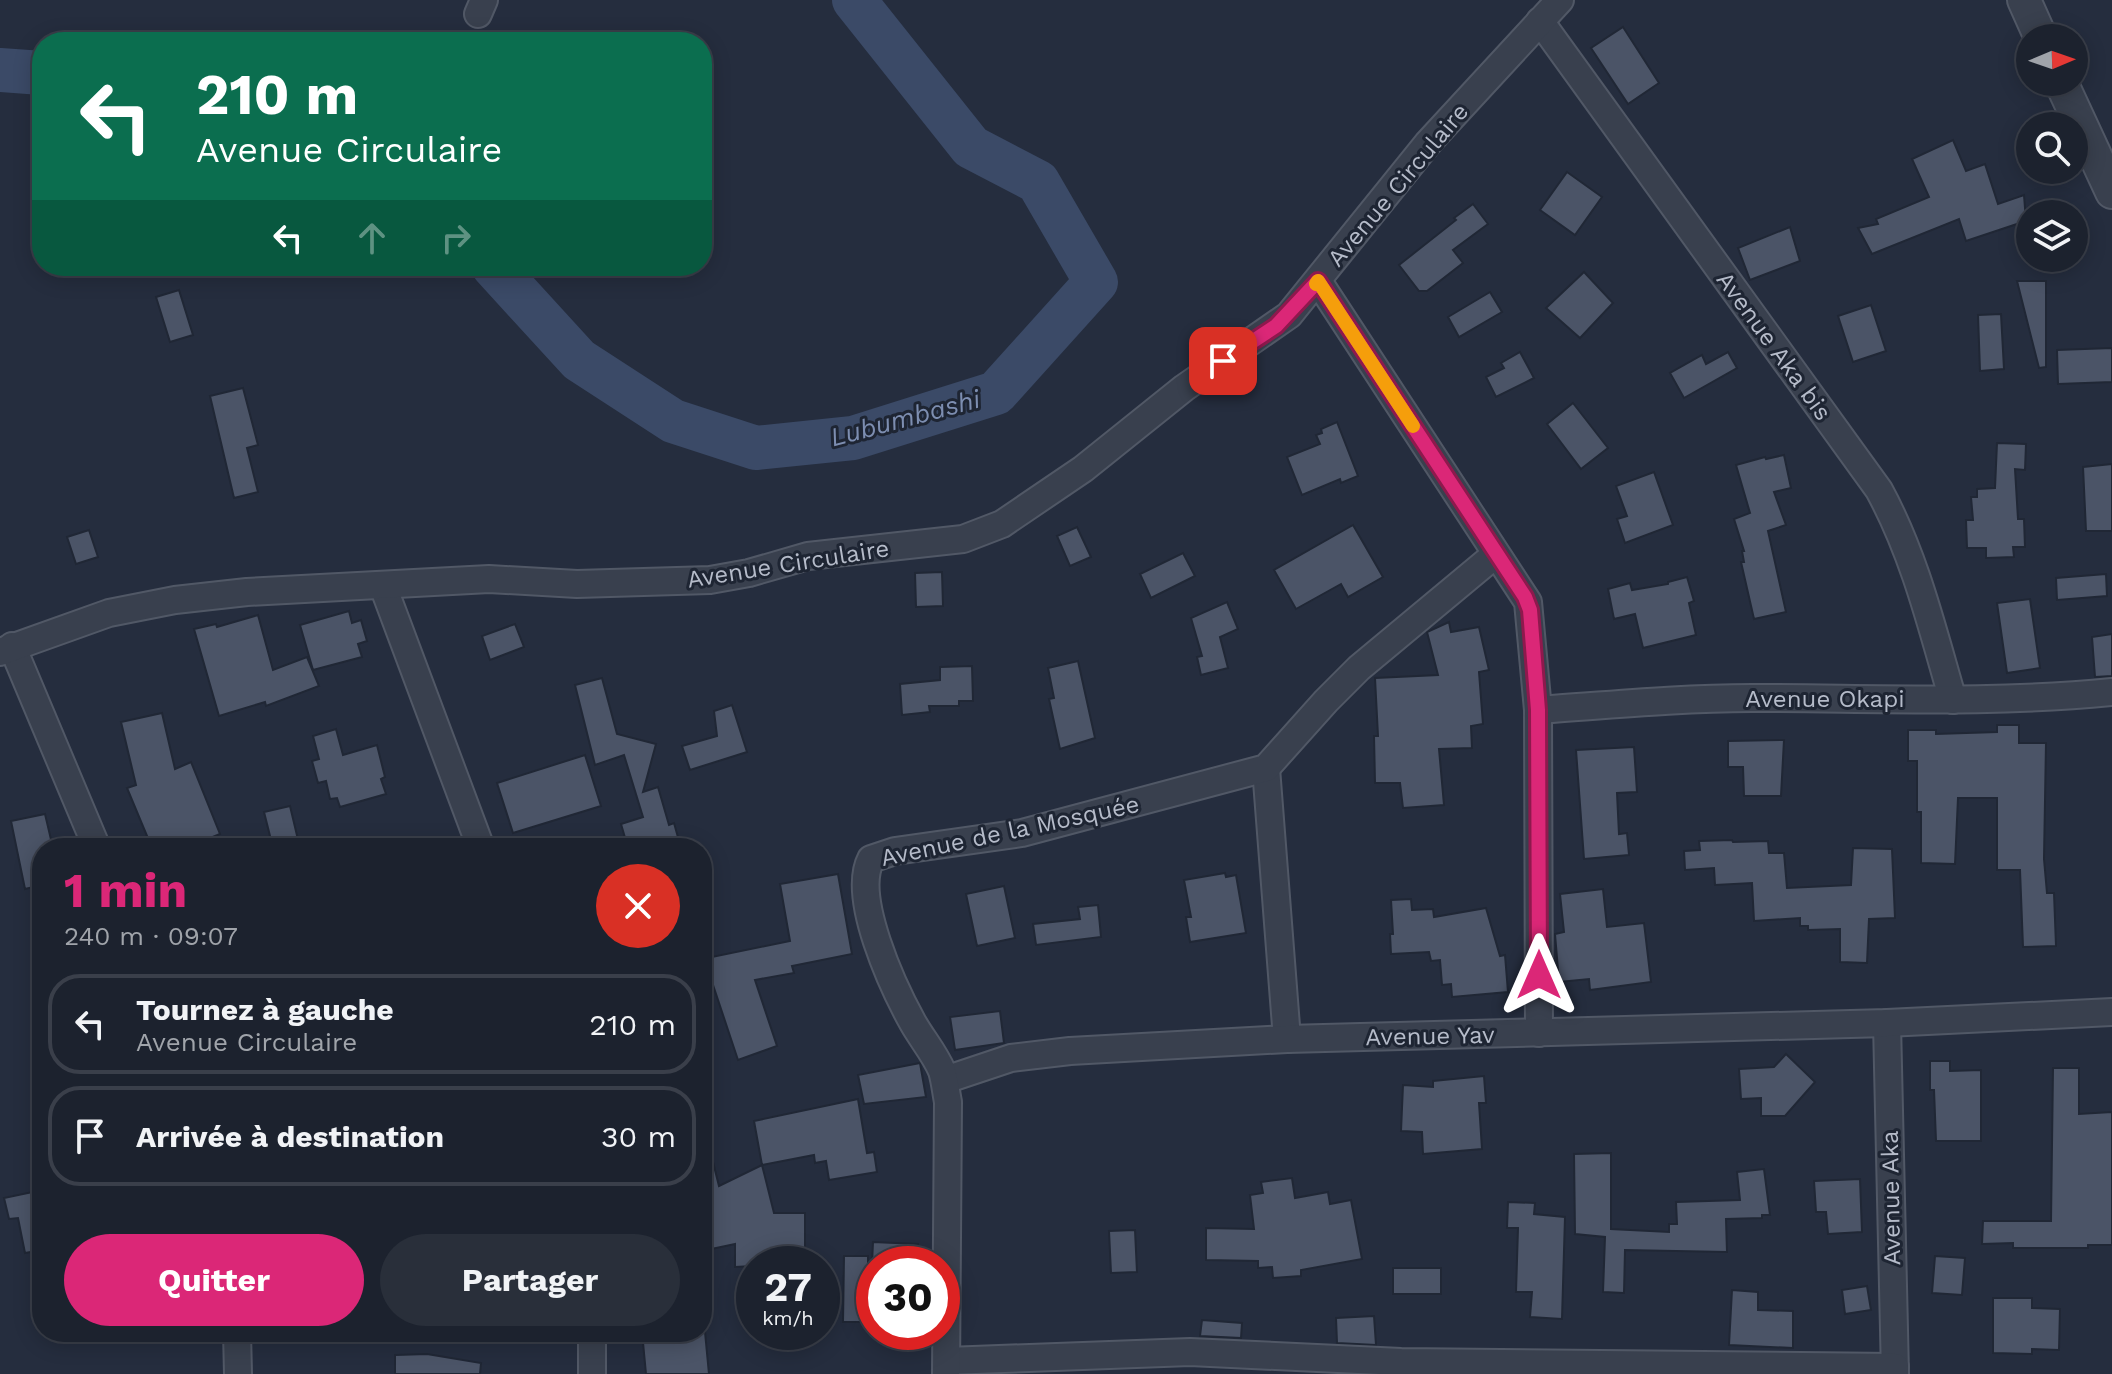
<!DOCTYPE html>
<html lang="fr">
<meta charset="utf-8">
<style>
:root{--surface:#1c222e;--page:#292f3a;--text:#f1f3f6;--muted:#a0a4aa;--line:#3a3f4a;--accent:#db2777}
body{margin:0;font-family:"Work Sans",sans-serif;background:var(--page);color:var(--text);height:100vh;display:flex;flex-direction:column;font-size:30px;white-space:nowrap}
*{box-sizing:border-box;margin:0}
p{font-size:26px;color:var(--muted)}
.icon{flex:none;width:44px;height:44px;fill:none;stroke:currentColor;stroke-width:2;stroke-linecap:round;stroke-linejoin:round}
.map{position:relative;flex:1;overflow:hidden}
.sheet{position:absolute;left:32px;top:838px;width:680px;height:504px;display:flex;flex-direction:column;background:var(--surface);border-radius:32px;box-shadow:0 4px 20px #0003,0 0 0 2px var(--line)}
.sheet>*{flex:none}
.banner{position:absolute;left:32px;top:32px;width:680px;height:244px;border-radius:32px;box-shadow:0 4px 20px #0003,0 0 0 2px var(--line);background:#0b6e4f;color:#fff;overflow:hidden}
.needle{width:52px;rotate:88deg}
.fabs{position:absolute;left:2016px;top:24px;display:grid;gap:16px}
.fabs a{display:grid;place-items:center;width:72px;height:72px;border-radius:50%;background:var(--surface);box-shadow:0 4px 20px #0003,0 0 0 2px var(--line);font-size:40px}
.speed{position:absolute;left:736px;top:1246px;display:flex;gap:16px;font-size:40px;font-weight:700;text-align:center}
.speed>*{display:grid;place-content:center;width:104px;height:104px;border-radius:50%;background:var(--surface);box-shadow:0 4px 20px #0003,0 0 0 2px var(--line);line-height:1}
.speed small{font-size:20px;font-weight:400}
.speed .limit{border:12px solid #d22;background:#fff;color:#111}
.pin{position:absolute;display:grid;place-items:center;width:68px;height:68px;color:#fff;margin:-34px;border-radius:16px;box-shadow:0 4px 12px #0006}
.me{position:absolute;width:88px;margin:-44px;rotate:0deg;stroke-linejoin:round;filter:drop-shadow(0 0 6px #0008)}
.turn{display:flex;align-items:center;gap:28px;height:168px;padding:0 32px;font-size:36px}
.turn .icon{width:104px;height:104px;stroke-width:2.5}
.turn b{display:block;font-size:56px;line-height:68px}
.lanes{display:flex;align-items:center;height:76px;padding:0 32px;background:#0003;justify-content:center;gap:40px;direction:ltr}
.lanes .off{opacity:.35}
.round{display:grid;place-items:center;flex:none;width:84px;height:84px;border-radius:42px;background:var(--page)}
.head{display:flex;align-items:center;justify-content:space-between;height:136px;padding:0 32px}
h1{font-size:48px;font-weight:700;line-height:60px;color:var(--accent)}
.button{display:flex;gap:16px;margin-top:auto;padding:16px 32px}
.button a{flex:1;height:92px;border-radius:48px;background:var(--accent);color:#fff;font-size:32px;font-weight:700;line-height:92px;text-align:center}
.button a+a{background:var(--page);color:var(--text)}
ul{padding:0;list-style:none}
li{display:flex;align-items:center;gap:24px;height:100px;margin:0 16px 12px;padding:0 16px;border:4px solid var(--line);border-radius:32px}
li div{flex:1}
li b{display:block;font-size:30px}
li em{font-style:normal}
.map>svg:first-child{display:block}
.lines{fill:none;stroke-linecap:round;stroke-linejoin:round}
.river{stroke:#3b4a67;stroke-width:44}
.building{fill:#4b5467;stroke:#202735;stroke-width:2}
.minor-casing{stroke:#515866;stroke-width:30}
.tertiary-casing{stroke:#515866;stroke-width:36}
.minor{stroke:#39404e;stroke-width:26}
.tertiary{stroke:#39404e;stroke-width:32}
.route-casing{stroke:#8e194d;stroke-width:20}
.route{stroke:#db2777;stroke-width:14}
.slow{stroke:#f59e0b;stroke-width:14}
.labels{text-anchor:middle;stroke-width:6;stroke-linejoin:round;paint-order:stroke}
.street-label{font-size:24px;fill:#b5bbc9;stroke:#1e2533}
.water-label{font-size:26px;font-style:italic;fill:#7d8eb1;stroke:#1e2533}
</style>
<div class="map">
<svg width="2112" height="1374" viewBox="0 0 2112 1374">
<rect width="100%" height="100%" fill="#252d3e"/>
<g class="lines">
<!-- river -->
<g class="river">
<polyline points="0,70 42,73"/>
<polyline points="493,266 579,360 673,421 756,448 853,438 996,393 1096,282 1038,182 971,147 854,0"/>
</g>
</g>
<!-- building -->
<g class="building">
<polygon points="1623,27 1659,83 1628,104 1591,48"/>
<polygon points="1953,140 1966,171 1985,164 1998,204 2024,195 2026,221 1966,241 1959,219 1872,254 1858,228 1878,224 1876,219 1929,197 1912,159"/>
<polygon points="1567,172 1602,197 1575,235 1540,210"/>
<polygon points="1473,204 1488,224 1453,250 1463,263 1427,291 1419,291 1399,265 1456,220 1454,218"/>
<polygon points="1790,227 1800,261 1750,280 1738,248"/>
<polygon points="1584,272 1613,303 1580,338 1546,308"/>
<polygon points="2017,281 2046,281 2046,367 2039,368"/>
<polygon points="179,290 193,335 170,342 156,297"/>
<polygon points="1490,292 1502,312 1459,337 1448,317"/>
<polygon points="1871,305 1886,351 1853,362 1838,316"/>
<polygon points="2001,314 2004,369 1980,371 1978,315"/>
<polygon points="2112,348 2112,382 2058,384 2057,350"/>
<polygon points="1520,352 1534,378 1496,397 1486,377 1504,368 1501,363"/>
<polygon points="1728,352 1737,368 1684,398 1670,373 1702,355 1706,364"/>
<polygon points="243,388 258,445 247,448 258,492 234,498 210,396"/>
<polygon points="1573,403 1608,448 1581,469 1547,424"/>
<polygon points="1337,422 1358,476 1341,483 1340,479 1302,495 1287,457 1320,444 1316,435 1322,433 1321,429"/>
<polygon points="1997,443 2026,444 2025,470 2015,469 2018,519 2024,519 2025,547 2013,547 2014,557 1986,558 1986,548 1967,548 1966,520 1973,520 1971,497 1977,497 1977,489 1995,488"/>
<polygon points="1784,455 1791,488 1774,492 1786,525 1768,531 1786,612 1754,619 1741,562 1744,562 1742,551 1744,551 1734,519 1750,513 1736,465 1765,457 1766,459"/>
<polygon points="2112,464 2112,531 2086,531 2083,467"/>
<polygon points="1654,472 1673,525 1625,543 1617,519 1627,516 1616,486"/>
<polygon points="1353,525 1383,577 1348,597 1341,584 1296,609 1274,570"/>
<polygon points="1077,527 1091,557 1070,566 1057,536"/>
<polygon points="89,530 98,557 76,564 67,537"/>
<polygon points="1183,553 1195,576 1151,598 1140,574"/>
<polygon points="942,572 943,606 916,607 915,573"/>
<polygon points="2106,574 2107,596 2057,600 2056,578"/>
<polygon points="1687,577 1694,601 1689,603 1696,635 1643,648 1635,614 1614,619 1608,589 1630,583 1632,590 1668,584 1668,582"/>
<polygon points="2030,599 2040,668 2007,673 1997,603"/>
<polygon points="1227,602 1238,629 1220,637 1228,668 1201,675 1197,657 1202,656 1191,618"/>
<polygon points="349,611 352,623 361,620 367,641 358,644 362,657 313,670 300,625"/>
<polygon points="258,615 273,670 307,657 319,686 266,706 265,702 219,716 194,629 216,624 217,627"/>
<polygon points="1449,622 1451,632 1479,627 1489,670 1479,672 1483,724 1471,726 1472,748 1439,749 1444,805 1403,808 1400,783 1375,783 1374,736 1378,736 1375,678 1438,675 1427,632"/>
<polygon points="515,624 524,647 490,660 482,636"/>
<polygon points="2112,634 2112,676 2095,677 2092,637"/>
<polygon points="1078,661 1095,738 1060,749 1049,699 1054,698 1048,668"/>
<polygon points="972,666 973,701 959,701 959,706 929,706 930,712 902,715 900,684 940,680 940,667"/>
<polygon points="602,678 617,734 656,744 643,792 658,787 669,825 674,823 681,848 628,848 621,824 643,817 624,755 595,765 575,685"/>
<polygon points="732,705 747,752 690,770 682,746 717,736 714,711"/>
<polygon points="162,713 175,769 191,762 220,834 186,848 152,848 127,788 136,785 121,722"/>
<polygon points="1997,725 2019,725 2019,743 2046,743 2044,859 2047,893 2054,893 2056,946 2023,947 2020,870 1997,870 1997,798 1958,798 1955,864 1921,863 1921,812 1917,812 1917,761 1908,761 1908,730 1936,730 1936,734 1997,732"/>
<polygon points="336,729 343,755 377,745 385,777 381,779 386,794 340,807 337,798 330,799 326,781 318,783 312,761 319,759 313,736"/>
<polygon points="1784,740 1781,796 1744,796 1743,767 1728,767 1728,741"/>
<polygon points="1634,747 1637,792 1617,793 1619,834 1627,833 1629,855 1584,859 1576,750"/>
<polygon points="585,755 601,806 513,833 497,783"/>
<polygon points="290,806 300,848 273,848 264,812"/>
<polygon points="45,814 53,848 42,848 42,885 25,889 11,821"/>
<polygon points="1732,840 1733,842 1768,841 1769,853 1784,853 1787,888 1851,885 1853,848 1892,849 1895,918 1869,919 1867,963 1840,962 1840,929 1808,930 1808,926 1800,926 1800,918 1754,921 1752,883 1715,885 1714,868 1685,870 1684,851 1700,850 1699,841"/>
<polygon points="1225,873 1226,877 1236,875 1246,933 1190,942 1186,917 1191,917 1184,880"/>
<polygon points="838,874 852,954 792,966 794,973 755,980 777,1046 738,1060 711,979 702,982 702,959 790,941 780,884"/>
<polygon points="1004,886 1015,938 977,946 966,894"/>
<polygon points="1603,889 1607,927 1644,923 1651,982 1590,990 1589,979 1559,982 1555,934 1564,932 1560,894"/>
<polygon points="1411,899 1412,910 1433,909 1434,917 1486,908 1500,956 1505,955 1508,992 1452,997 1451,984 1442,985 1440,960 1431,961 1429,952 1391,954 1390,934 1393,934 1391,900"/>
<polygon points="1098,905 1101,937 1036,945 1033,924 1080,919 1078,907"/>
<polygon points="1000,1011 1004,1043 955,1050 950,1017"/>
<polygon points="1786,1054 1815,1082 1785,1116 1761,1116 1761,1098 1741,1099 1739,1069 1774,1067"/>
<polygon points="1930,1061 1950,1061 1950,1071 1981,1070 1981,1141 1936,1141 1934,1090 1930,1090"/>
<polygon points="920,1063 926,1097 864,1104 858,1075"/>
<polygon points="2053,1068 2079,1068 2079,1114 2112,1112 2112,1245 2088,1245 2088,1248 2013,1248 2013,1243 1982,1244 1983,1221 2051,1221"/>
<polygon points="1484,1076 1486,1103 1479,1103 1482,1149 1423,1154 1422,1132 1401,1131 1403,1085 1433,1087 1433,1081"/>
<polygon points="858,1099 867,1153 874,1152 877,1172 829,1180 826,1161 815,1163 814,1155 762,1165 754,1121"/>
<polygon points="709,1146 719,1186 762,1165 774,1213 805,1213 805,1264 754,1264 754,1266 735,1267 735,1244 702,1251 702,1147"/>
<polygon points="1611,1153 1611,1229 1669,1232 1669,1224 1677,1224 1676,1202 1740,1200 1737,1172 1764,1169 1770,1215 1762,1215 1762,1218 1726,1219 1727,1252 1625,1250 1624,1293 1603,1292 1605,1237 1575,1234 1574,1154"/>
<polygon points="1292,1178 1295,1198 1328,1192 1330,1204 1351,1200 1362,1259 1301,1270 1301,1276 1273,1278 1272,1267 1258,1268 1258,1261 1206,1260 1206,1228 1254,1229 1250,1195 1263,1193 1261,1182"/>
<polygon points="1860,1179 1862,1232 1828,1234 1826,1212 1816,1212 1814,1181"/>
<polygon points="42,1190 42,1250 25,1253 18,1218 9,1219 4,1198"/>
<polygon points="1508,1202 1535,1203 1534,1214 1565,1217 1562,1319 1530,1317 1532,1292 1516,1292 1518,1228 1507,1228"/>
<polygon points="1135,1230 1137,1272 1111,1273 1109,1231"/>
<polygon points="873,1242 918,1244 918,1264 872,1264"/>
<polygon points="844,1256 868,1256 868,1322 843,1322"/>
<polygon points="1935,1256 1965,1258 1962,1295 1932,1293"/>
<rect x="1393" y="1268" width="48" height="26"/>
<polygon points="1867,1286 1871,1310 1845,1314 1842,1290"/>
<polygon points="1732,1290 1758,1292 1758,1310 1793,1311 1793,1348 1729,1345"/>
<polygon points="1993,1298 2032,1298 2032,1308 2060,1309 2059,1350 2032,1349 2032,1354 1993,1353"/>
<polygon points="1374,1316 1376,1345 1337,1343 1336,1318"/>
<polygon points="1202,1320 1242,1323 1241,1338 1200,1336"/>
<polygon points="642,1332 705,1332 709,1374 646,1374"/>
<polygon points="427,1354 481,1363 480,1374 395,1374 395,1355"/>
</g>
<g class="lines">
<!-- minor casing -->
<g class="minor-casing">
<g id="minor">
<polyline points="478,14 484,0"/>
<path d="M 1540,21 L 1879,490 C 1915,556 1932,628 1953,700"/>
<polyline points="1318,281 1528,602 1538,710 1539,1033"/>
<polyline points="383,586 481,848"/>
<polyline points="12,646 97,848"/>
<polyline points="0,652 109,613 175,600 247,592 489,579 577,584 710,580 749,573 808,556 963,539 1002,524 1083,469 1184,388 1289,315 1428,143 1560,0"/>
<path d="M 1538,710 C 1609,705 1680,698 1752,698 C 1872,698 1992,704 2112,692"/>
<polyline points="1266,768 1287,1039"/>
<polyline points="1887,1023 1895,1374"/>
<polyline points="945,1080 1011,1058 1070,1051 1287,1039 1887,1023 2112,1012"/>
<polyline points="237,1332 238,1374"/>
<polyline points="592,1332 592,1374"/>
<polyline points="947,1361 1190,1352 1401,1362 1895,1367"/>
<path d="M 946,1374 L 948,1102 C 946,1092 945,1081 942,1071 C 935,1054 922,1039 913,1023 C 893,987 851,897 871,859 L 895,851 L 1022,833 L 1266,768 L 1326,701 L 1359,668 L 1496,554"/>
</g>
</g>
<!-- tertiary casing -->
<g class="tertiary-casing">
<g id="tertiary">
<polyline points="2024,0 2041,38"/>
<polyline points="2061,82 2112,192"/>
</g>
</g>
<!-- minor -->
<use href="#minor" class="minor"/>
<!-- tertiary -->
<use href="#tertiary" class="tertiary"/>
</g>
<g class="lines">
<!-- route casing -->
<g class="route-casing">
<polyline id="route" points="1223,361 1276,326 1318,281 1525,597 1530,610 1538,710 1539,975"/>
</g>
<!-- route -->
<use href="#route" class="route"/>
<!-- slow -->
<polyline class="slow" points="1316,284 1318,281 1413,426"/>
</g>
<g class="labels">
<!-- street labels -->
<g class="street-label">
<text transform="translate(1398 185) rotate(-50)" y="8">Avenue Circulaire</text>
<text transform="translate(1774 346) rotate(54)" y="8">Avenue Aka bis</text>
<text transform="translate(788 564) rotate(-9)" y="8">Avenue Circulaire</text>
<text x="1825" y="707">Avenue Okapi</text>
<text transform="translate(1010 831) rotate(-12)" y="8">Avenue de la Mosquée</text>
<text transform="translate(1430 1036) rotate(-1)" y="8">Avenue Yav</text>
<text transform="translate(1891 1198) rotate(-91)" y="8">Avenue Aka</text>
</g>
<!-- water labels -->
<g class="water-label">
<text transform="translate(905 418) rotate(-15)" y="9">Lubumbashi</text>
</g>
</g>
</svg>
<div class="fabs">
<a><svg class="needle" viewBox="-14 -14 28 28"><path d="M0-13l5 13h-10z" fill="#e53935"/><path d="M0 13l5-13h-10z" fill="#a0a4aa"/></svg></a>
<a><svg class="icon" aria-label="search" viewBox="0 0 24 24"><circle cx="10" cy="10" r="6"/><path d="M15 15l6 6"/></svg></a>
<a><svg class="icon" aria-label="layers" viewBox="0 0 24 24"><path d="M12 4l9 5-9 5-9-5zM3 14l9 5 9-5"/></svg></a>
</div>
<div class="speed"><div>27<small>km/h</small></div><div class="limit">30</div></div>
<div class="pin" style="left:1223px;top:361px;background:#d93025"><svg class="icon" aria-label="arrive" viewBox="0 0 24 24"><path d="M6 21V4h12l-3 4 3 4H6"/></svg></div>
<svg class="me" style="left:1539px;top:975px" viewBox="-20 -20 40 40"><path d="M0-17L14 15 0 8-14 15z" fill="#db2777" stroke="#fff" stroke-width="4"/></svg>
<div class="banner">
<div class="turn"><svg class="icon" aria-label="left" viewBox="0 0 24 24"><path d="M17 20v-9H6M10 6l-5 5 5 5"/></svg><div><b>210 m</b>Avenue Circulaire</div></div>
<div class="lanes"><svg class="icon" aria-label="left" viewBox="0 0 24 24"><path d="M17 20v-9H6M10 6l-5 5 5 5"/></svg><svg class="icon off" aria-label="ahead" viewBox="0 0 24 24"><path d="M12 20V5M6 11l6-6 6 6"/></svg><svg class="icon off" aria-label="right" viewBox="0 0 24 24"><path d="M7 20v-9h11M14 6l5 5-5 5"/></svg></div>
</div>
<section class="sheet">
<div class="head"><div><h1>1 min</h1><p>240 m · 09:07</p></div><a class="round" style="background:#d93025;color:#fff"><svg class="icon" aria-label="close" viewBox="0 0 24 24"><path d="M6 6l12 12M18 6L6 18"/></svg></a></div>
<ul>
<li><svg class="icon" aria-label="left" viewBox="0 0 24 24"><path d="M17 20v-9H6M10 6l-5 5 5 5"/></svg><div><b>Tournez à gauche</b><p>Avenue Circulaire</p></div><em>210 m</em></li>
<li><svg class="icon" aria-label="arrive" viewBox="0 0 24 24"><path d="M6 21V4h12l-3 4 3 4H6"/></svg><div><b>Arrivée à destination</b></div><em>30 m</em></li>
</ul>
<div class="button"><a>Quitter</a><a>Partager</a></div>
</section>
</div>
